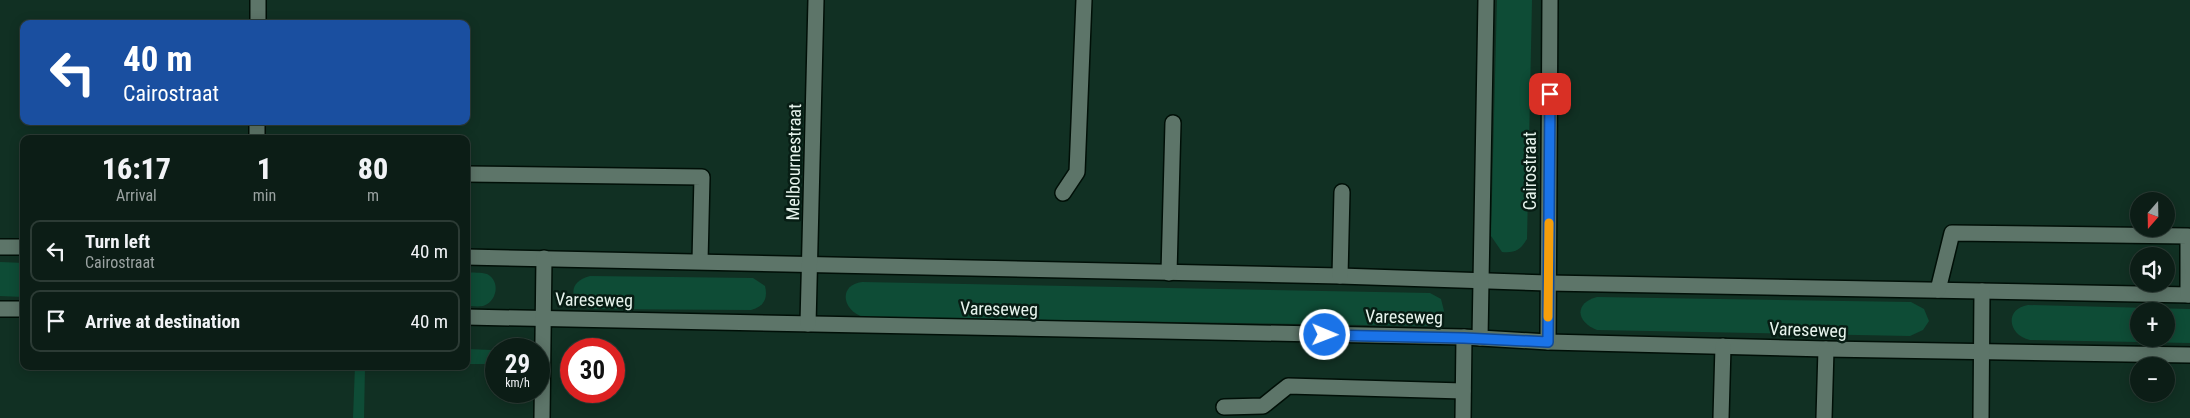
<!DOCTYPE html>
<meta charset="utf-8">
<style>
:root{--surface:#0c1d16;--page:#1a2a23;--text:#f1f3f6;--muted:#9aa2a1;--line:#2c3b35}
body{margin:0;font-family:"Roboto Condensed",sans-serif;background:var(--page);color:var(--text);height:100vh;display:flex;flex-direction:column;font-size:19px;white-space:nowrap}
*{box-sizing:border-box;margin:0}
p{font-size:16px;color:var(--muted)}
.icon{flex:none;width:28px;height:28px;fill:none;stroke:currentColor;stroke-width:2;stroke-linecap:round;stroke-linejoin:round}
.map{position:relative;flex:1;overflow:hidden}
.details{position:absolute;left:20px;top:135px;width:450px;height:235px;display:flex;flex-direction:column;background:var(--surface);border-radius:10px;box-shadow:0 2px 12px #0003,0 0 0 1px var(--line)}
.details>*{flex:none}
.hud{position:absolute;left:20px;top:20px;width:450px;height:105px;border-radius:10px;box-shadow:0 2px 12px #0003,0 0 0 1px var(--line);background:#1a4fa0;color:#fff;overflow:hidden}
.needle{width:32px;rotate:200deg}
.fabs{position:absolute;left:2130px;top:192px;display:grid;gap:10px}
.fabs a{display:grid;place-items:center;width:45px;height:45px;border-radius:50%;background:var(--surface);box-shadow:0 2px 12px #0003,0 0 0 1px var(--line);font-size:25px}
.speed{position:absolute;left:485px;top:338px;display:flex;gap:10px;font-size:25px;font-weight:700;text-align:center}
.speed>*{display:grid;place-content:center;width:65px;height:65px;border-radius:50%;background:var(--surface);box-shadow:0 2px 12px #0003,0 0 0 1px var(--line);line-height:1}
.speed small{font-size:12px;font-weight:400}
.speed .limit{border:8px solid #d22;background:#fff;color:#111}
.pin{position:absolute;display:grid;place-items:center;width:42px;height:42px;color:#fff;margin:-21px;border-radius:10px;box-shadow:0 2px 8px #0006}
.me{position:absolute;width:55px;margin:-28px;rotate:91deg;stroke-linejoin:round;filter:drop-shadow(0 0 4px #0008)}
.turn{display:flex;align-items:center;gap:18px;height:105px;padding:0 20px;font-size:22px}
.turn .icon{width:65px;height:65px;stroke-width:2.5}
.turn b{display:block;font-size:35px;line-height:42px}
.eta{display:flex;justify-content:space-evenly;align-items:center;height:85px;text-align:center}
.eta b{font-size:30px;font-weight:800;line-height:35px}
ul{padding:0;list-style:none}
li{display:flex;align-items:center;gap:15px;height:62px;margin:0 10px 8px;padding:0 10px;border:2px solid var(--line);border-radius:10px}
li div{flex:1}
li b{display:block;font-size:19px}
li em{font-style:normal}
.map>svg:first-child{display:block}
.built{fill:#113023;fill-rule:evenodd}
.green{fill:#0e4c36;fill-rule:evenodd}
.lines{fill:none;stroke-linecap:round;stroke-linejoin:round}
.minor-casing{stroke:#000f07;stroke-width:18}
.minor{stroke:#5d7569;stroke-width:15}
.route-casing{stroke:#114b97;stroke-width:12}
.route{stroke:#1a73e8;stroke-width:9}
.slow{stroke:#f59e0b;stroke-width:9}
.labels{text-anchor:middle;stroke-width:5;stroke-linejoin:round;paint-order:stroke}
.street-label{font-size:18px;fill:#e6f3ec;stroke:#071d14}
</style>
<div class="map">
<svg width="2190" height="418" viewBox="0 0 2190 418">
<rect width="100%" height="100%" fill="#10271d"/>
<!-- built -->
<path class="built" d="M 0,0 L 2190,0 L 2190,418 L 0,418 ZM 24,24 L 466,24 L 466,121 L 24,121 ZM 24,139 L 466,139 L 466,366 L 24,366 ZM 2139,201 L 2166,201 L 2166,229 L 2139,229 ZM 2139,256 L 2166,256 L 2166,284 L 2139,284 ZM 2139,311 L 2166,311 L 2166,339 L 2139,339 ZM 496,349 L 539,349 L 539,391 L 496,391 ZM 571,349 L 614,349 L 614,391 L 571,391 ZM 2139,366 L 2166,366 L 2166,394 L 2139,394 Z"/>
<!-- green -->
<g class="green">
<path d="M 1497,0 L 1532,0 L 1527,239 C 1520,250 1516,253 1502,252 L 1491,236 Z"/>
<polygon points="0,262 24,263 24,297 0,296"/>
<path d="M 466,272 C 473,273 481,272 487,274 C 501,281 497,302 483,306 C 478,307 471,306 466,306 Z"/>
<path d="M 590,276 L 753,278 L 765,286 C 768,299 764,306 751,310 L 589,309 C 569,301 567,282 590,276 Z"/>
<path d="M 862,282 L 1430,293 L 1441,299 L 1444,311 L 1438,322 L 1427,326 L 864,317 C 842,311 838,285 862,282 Z"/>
<path d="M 1597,297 L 1911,302 L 1924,309 L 1929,321 L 1923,330 L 1910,336 L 1597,330 C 1576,322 1574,303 1597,297 Z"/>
<path d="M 2028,305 L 2190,309 L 2190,343 L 2030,340 C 2008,335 2004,309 2028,305 ZM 2166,311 L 2166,339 L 2139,339 L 2139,311 Z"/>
<polygon points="466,349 492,350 496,352 496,364 466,364"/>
<polygon points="355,366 365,366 364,418 353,418"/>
</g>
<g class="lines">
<!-- minor casing -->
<g class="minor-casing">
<g id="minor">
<polyline points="258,24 258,0"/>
<polyline points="257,139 257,121"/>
<polyline points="466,174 702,177 700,261"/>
<polyline points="1063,193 1077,172 1084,0"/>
<polyline points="0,247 24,247"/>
<polyline points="466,257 1340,276 1548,283 2190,295"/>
<polyline points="1169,273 1173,123"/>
<polyline points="1340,276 1342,192"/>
<polyline points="1938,290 1952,233 2188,236 2188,295"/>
<polyline points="0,309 24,309"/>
<polyline points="466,317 1464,337 1548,342 1826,349 2190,355"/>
<polyline points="808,324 816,0"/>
<polyline points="1480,338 1486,0"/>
<polyline points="1548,342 1550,0"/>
<polyline points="1224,407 1263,406 1288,386 1463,391"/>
<polyline points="542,418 544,258"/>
<polyline points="1463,418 1464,337"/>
<polyline points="1721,418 1723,346"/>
<polyline points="1824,418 1826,349"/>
<polyline points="1981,418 1982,291"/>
</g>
</g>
<!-- minor -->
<use href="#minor" class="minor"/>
</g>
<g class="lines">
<!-- route casing -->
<g class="route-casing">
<polyline id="route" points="1325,335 1464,338 1548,342 1550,94"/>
</g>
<!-- route -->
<use href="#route" class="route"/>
<!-- slow -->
<polyline class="slow" points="1548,317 1549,223"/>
</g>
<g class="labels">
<!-- street labels -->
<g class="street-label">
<text transform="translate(794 162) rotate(-89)" y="6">Melbournestraat</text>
<text transform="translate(1530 171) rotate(-90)" y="6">Cairostraat</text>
<text transform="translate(594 300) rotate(1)" y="6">Vareseweg</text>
<text transform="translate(999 309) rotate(1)" y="6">Vareseweg</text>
<text transform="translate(1404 317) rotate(1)" y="6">Vareseweg</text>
<text transform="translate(1808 330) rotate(2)" y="6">Vareseweg</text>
</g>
</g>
</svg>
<div class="fabs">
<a><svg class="needle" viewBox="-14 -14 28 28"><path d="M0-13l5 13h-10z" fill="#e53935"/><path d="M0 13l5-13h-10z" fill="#9aa2a1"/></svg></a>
<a><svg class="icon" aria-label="sound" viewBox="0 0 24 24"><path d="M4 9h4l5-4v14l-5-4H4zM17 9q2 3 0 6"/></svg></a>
<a>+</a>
<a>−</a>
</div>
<div class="speed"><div>29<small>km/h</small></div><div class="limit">30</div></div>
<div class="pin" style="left:1550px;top:94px;background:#d93025"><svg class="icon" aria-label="arrive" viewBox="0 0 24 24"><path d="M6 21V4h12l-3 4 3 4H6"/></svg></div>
<svg class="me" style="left:1325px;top:335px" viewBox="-20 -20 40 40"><circle r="17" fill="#1a73e8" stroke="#fff" stroke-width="3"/><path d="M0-11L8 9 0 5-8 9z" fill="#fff"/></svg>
<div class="hud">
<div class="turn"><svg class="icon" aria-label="left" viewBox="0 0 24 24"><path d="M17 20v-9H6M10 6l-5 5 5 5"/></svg><div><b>40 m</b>Cairostraat</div></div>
</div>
<section class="details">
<div class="eta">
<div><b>16:17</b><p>Arrival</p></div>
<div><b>1</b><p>min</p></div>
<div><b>80</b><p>m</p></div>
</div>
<ul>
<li><svg class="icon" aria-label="left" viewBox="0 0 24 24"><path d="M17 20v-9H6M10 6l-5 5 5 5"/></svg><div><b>Turn left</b><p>Cairostraat</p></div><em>40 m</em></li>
<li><svg class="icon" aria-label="arrive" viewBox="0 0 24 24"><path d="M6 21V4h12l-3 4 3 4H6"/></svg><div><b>Arrive at destination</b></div><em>40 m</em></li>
</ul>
</section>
</div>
